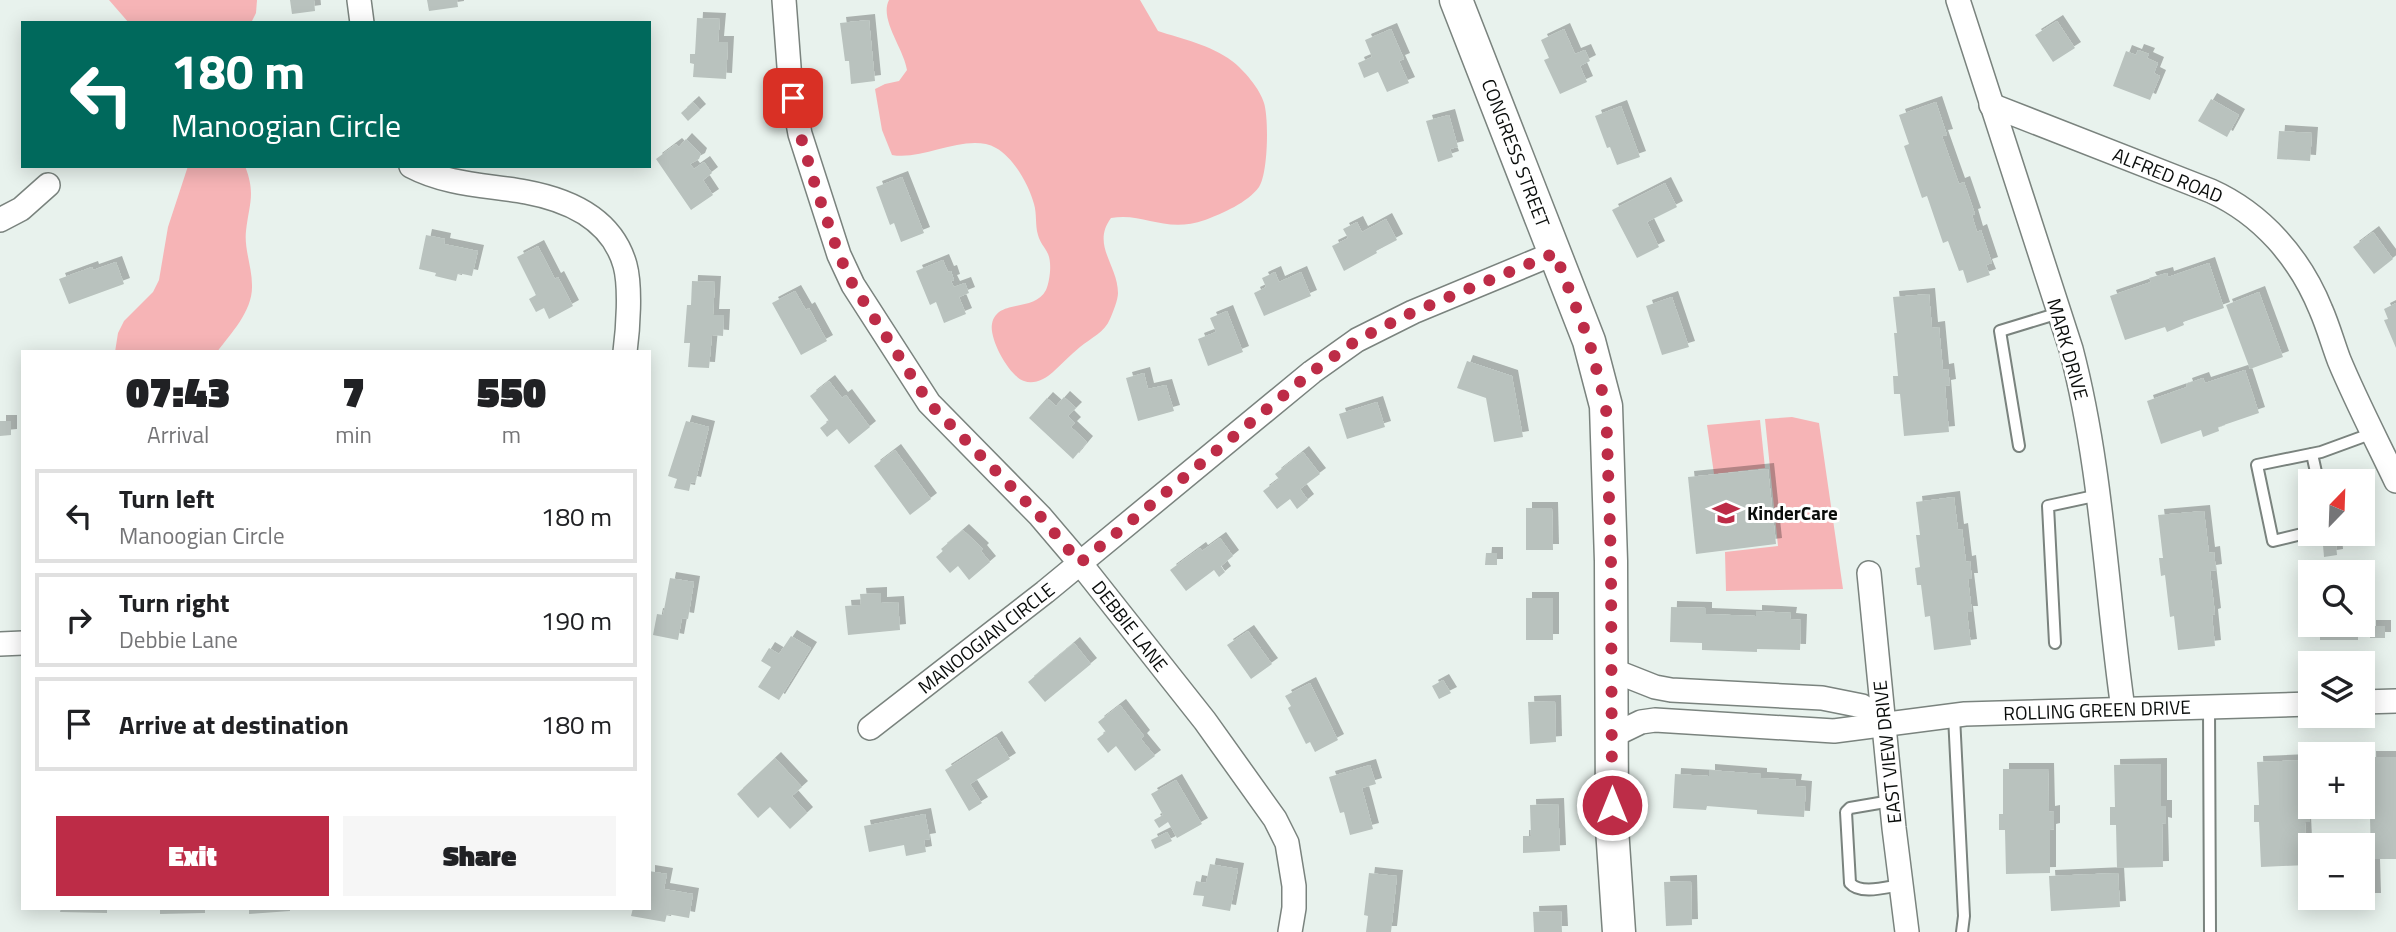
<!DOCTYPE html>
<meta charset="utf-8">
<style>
:root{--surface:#fff;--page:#f6f6f6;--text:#202124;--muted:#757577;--line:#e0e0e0;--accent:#bd2c47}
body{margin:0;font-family:"Titillium Web",sans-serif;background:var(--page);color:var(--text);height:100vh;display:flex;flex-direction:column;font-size:26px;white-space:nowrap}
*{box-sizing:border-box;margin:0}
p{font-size:23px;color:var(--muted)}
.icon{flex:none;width:38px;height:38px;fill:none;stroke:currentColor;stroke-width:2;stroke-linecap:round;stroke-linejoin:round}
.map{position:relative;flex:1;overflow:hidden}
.side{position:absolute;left:21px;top:350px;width:630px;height:560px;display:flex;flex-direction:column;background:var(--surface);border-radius:0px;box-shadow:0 4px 18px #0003}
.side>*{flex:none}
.hud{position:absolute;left:21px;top:21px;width:630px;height:147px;border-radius:0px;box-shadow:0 4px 18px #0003;background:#00695c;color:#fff;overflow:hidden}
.needle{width:46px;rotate:23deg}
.tools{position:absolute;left:2298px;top:469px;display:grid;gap:14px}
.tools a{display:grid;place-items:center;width:77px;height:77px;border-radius:0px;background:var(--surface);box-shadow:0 4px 18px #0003;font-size:35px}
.pin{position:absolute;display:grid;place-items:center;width:60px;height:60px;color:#fff;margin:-30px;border-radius:14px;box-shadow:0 4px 10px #0006}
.me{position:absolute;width:77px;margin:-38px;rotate:0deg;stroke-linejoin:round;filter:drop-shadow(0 0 5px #0008)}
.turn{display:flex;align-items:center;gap:24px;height:147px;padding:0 35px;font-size:32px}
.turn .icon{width:91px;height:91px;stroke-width:2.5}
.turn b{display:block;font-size:49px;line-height:60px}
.eta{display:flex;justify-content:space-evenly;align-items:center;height:119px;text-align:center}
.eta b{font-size:42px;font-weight:800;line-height:49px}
.primary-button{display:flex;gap:14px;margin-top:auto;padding:14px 35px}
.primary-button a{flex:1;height:80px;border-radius:0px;background:var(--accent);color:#fff;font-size:28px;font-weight:800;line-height:80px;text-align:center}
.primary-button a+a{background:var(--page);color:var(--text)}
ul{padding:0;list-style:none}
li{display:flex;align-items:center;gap:21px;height:94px;margin:0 14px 10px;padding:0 21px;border:4px solid var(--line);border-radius:0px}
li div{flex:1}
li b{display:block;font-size:26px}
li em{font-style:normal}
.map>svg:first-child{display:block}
.green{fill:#f6b4b6}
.building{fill:#b9c2be;filter:url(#shadow)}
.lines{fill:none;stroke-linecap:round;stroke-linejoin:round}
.service-casing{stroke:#7a837e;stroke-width:14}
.minor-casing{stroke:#7a837e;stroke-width:26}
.secondary-casing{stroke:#7a837e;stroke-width:35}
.service{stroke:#fff;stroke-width:10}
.minor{stroke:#fff;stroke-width:23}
.secondary{stroke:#fff;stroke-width:32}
.route{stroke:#bd2c47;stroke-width:12;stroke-dasharray:0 21.6}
.labels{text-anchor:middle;stroke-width:6;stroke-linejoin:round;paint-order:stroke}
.street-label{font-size:19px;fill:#0a0d0b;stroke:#fff}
.poi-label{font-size:19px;font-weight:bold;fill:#0a0d0b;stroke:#fff;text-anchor:start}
</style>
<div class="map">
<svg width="2396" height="932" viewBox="0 0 2396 932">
<defs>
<filter id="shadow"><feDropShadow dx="6" dy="-6" stdDeviation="0" flood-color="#0004"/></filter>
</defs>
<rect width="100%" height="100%" fill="#e8f2ed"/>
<!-- green -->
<g class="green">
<polygon points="109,0 257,0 256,13 251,23 129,23"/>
<path d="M 889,0 L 1140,0 L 1158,31 C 1182,39 1211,45 1232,61 C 1244,70 1260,89 1264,103 C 1269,119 1268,174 1259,187 C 1247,203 1223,213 1205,220 C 1165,234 1144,212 1111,218 C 1091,245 1118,265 1118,293 C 1118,300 1113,312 1110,319 C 1105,332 1091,338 1080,347 C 1070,355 1062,364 1053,372 C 1045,379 1034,385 1024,381 C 1009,376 989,339 992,324 C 997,298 1034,313 1046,290 C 1050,281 1052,263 1048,254 C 1045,247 1040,243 1038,235 C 1035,225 1037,214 1034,204 C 1029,185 1014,158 996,148 C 967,132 924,161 892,155 L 882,130 L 875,89 L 885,84 L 899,81 L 907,70 C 904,49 879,19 889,0 Z"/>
<path d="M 188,166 L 245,166 C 256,194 249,204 246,231 C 244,249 252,267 252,285 C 253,311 231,333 217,352 L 115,352 L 118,333 L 124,321 L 153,292 L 159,280 L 168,227 Z"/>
<polygon points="1792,417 1819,423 1843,589 1726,591 1725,552 1778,546 1765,419"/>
<polygon points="1760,420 1765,468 1714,474 1707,425"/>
</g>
<!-- building -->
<g class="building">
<polygon points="290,0 314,0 315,11 292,14"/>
<polygon points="427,0 457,0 458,7 429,11"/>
<polygon points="697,18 720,19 718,42 728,42 726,79 693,77 694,64 690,63 690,54 695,54"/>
<polygon points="869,20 875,81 851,84 849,61 845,61 840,23"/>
<polygon points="2057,21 2075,48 2053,62 2035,35"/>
<polygon points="1391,29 1404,59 1399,61 1409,83 1387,92 1378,72 1364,78 1358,63 1372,57 1365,40"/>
<polygon points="1564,29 1575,54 1585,50 1590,61 1580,66 1587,82 1560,94 1544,60 1549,58 1541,40"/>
<polygon points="2138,50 2149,54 2147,58 2158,63 2154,73 2160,76 2150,100 2113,86 2126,51 2136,55"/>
<polygon points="2211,99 2239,115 2227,137 2198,121"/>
<polygon points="693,102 700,110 688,121 681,113"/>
<polygon points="1936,102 1947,135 1942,136 1959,184 1964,182 1975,214 1972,215 1977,232 1981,230 1992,263 1986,265 1990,275 1967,283 1963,270 1959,271 1948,241 1943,243 1927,196 1922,198 1904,146 1909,144 1899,115"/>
<polygon points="1621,106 1640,157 1617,165 1610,147 1607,148 1595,116"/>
<polygon points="1449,115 1458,147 1450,149 1453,157 1438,162 1426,121"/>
<polygon points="2279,131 2312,133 2310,161 2277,159"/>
<polygon points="686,139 701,154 699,159 690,164 694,169 704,162 712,173 703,180 713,195 691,210 656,159 676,144 679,147"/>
<polygon points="902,177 924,233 901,242 894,223 890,225 876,187"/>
<polygon points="1665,183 1677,207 1647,222 1659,247 1637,258 1612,210"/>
<polygon points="1386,219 1397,240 1376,251 1377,253 1344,271 1332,246 1348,238 1343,229 1357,222 1362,232"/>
<polygon points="2373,232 2393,259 2374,274 2353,247"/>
<polygon points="426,235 445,239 444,244 478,251 472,276 458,273 456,281 435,276 436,273 419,269"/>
<polygon points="538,246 555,279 558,277 573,306 549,319 544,308 536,312 529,299 536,295 517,257"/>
<polygon points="943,260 948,272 951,271 954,280 951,281 954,287 965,283 969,293 959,297 966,314 944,323 936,302 930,305 916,271"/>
<polygon points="116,262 124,284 69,304 59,279 92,267 93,270"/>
<polygon points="2209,263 2224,308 2183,322 2184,325 2167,332 2165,327 2125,340 2110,296 2151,282 2149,278 2167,273 2168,277"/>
<polygon points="1275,272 1279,282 1301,272 1311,296 1264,316 1254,293 1266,287 1262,278"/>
<polygon points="692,281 715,282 713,315 724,315 723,336 712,335 709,368 688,367 690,343 684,343 687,305 691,305"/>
<polygon points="795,291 806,310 809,308 827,341 801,355 772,303"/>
<polygon points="2259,292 2283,357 2250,369 2226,305"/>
<polygon points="1929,294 1932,328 1939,327 1943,370 1948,369 1950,385 1945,386 1949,432 1904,436 1900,394 1894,394 1893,376 1898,376 1894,333 1897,333 1893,297"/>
<polygon points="1672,297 1689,347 1662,355 1646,306"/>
<polygon points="2396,303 2396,348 2384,320 2388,319 2384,309"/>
<polygon points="1227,311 1243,352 1208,366 1198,339 1216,332 1210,318"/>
<polygon points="1467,361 1512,376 1523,437 1494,442 1486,398 1457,388"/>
<polygon points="2245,370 2259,413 2218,427 2219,431 2203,437 2201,430 2161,444 2147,401 2187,387 2186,384 2203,378 2205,383"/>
<polygon points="1144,373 1148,389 1166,385 1174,411 1138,421 1126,378"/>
<polygon points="829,381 842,398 846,395 870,427 849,444 837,429 827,437 820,428 829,421 810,396"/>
<polygon points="1064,397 1076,408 1068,416 1075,423 1071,427 1087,442 1073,459 1029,418 1047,398 1056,406"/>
<polygon points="1377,402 1385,427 1347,439 1339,414"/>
<polygon points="0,421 11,421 11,435 0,436"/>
<polygon points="686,421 709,427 695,483 691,482 689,491 674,488 677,479 668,476"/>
<polygon points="895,450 931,499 910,515 874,466"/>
<polygon points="1303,452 1320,474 1300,489 1308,500 1297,509 1290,499 1277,509 1263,491 1279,479 1275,474"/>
<polygon points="1768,469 1776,544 1696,554 1688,477"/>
<polygon points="1954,497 1958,530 1962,529 1966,562 1970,561 1972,579 1968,579 1972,612 1967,612 1971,645 1934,650 1930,616 1925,617 1921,585 1917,585 1915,568 1920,567 1916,535 1920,535 1916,502"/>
<polygon points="1526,508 1552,508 1553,550 1526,550"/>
<polygon points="2204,511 2209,553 2214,552 2216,570 2210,571 2215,614 2212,615 2215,646 2178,650 2174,616 2170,617 2165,575 2161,576 2159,558 2163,558 2158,515"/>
<polygon points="963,530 983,549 981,551 990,562 969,580 958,566 950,573 936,557 943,551 941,549"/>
<polygon points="1220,538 1233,556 1221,566 1225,572 1219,577 1214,570 1186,591 1170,570 1200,548 1202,551"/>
<polygon points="2336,544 2337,555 2324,557 2323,545"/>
<polygon points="1486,553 1497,553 1497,565 1485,565"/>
<polygon points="670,578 694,582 688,619 682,618 678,640 653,635 657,614 663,615"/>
<polygon points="881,593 881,603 898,602 900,630 848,635 845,606 861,605 860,594"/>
<rect x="1526" y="598" width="27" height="42"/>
<polygon points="1671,607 1706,608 1706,614 1756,616 1756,611 1791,613 1790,619 1801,620 1800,650 1757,649 1757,652 1702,650 1702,643 1670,642"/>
<rect x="2320" y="625" width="38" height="15"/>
<rect x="2370" y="626" width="15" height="12"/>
<polygon points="1248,631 1272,664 1251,679 1227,645"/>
<polygon points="791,636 811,648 779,700 758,687 771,667 761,661 769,648 779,654"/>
<polygon points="1074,643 1091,664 1045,702 1028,682"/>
<polygon points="1443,680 1451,693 1439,699 1432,686"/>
<polygon points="1310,683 1338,740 1315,752 1310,742 1306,744 1288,708 1291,706 1285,696"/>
<polygon points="1555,701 1556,742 1530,744 1528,702"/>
<polygon points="1120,705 1144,736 1141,739 1155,756 1135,771 1116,746 1108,753 1097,739 1106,732 1098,722"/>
<polygon points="996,737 1010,759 970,784 982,803 969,811 945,770"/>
<polygon points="2370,757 2396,757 2396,859 2371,859 2370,817 2366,817 2366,800 2371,800"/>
<polygon points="775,758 802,787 792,796 807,813 790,829 770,807 758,818 737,794"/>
<polygon points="2303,760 2305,804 2310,804 2310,822 2305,822 2307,865 2261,867 2259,822 2254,822 2254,805 2259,805 2257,762"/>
<polygon points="2161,764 2161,806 2166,806 2166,824 2162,823 2163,867 2117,868 2116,825 2110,825 2110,807 2115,807 2114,765"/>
<polygon points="1370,765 1376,784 1362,788 1373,829 1350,835 1344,812 1340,813 1329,777"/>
<polygon points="2003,769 2048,769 2049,812 2054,811 2054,829 2050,830 2050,873 2006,874 2005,830 1999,830 1999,814 2003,814"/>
<polygon points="1709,770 1761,774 1761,778 1796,780 1795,786 1806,787 1804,817 1757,814 1757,810 1707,806 1706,810 1673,808 1675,774 1709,776"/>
<polygon points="1176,780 1202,824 1177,838 1168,822 1159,828 1154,820 1163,815 1151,794"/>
<polygon points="1558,804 1560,851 1523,853 1523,836 1531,836 1530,805"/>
<polygon points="925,814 930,839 924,840 926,852 906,856 904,845 869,852 864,826"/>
<polygon points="1167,832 1172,841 1155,849 1151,840"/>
<polygon points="1210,864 1238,869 1230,911 1202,906 1204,896 1193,895 1196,881 1206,883"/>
<polygon points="2362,865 2374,865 2375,899 2362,899"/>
<polygon points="2310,869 2310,898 2341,898 2341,903 2305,904 2304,870"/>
<polygon points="649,871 667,874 664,889 693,894 689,918 667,914 665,922 631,916 633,908 649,908"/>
<polygon points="1369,873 1397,876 1391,932 1366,932 1368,916 1364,915"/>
<polygon points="2118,873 2120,907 2051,911 2049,876"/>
<polygon points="1691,881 1692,925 1666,926 1664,882"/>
<polygon points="61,908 107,908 107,913 60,912"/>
<polygon points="160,908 205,908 205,913 160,914"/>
<polygon points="249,908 290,908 290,911 249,914"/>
<polygon points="1561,911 1562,932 1534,932 1533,912"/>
</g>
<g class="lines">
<!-- service casing -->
<g class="service-casing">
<g id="service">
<polyline points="2019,446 2000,331 2059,313"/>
<polyline points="2312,454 2318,481"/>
<polyline points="2310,532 2273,541 2257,465 2321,452 2373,433"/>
<polyline points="2055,643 2048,506 2099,495"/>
<polyline points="2209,707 2210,932"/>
<polyline points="1954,716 1964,916 1962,932"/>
<path d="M 1891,801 L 1850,808 L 1846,812 L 1850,883 C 1860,895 1887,887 1901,885"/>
</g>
</g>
<!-- minor casing -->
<g class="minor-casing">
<g id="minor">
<polyline points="359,0 362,23"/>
<polyline points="784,0 790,80 800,134 839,255 853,285 929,403 1040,516 1080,563 1205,721 1275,819 1287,843 1294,886 1294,908 1290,932"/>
<path d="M 1958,0 L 2071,349 C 2102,467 2106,589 2123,709"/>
<path d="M 1991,105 L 2211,191 C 2262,214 2300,258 2321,310 C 2328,326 2333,344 2339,360 C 2356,401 2377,441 2396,481"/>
<path d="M 411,166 C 447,185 487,185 526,192 C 569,200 612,219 625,265 C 631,287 628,329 625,352"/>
<polyline points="0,220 21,209 48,185"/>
<polyline points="1869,573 1894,828 1907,932"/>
<polyline points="0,644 23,643"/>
<polyline points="1612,670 1655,687 1671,690 1822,698 1862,706 1872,712 1884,726"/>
<polyline points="2362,702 2396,701"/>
<polyline points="870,728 1045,592 1312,372 1357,340 1413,312 1555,253"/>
<polyline points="1612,736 1641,722 1655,720 1834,731 1965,714 2310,704"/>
</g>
</g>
<!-- secondary casing -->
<g class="secondary-casing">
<polyline id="secondary" points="1456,0 1589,341 1606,406 1611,561 1612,828 1619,932"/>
</g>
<!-- service -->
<use href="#service" class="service"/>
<!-- minor -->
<use href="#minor" class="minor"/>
<!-- secondary -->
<use href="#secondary" class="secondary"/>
</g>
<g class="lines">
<!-- route -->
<polyline class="route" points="793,98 800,134 816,188 839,255 853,285 929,403 1040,516 1080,563 1312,372 1357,340 1413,312 1555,253 1589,341 1606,406 1611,561 1612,805"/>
</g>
<!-- icons -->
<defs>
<g id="school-bare" transform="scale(2.1)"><path d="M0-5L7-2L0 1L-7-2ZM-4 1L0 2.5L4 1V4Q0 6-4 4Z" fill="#bd2c47" stroke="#fff" stroke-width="2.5" paint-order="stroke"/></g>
</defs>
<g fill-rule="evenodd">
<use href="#school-bare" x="1726" y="513"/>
</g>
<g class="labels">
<!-- street labels -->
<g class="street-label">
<text transform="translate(1516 153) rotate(69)" y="7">CONGRESS STREET</text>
<text transform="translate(2168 175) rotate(22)" y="7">ALFRED ROAD</text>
<text transform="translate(2068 349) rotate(74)" y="7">MARK DRIVE</text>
<text transform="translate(1130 626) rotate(52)" y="7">DEBBIE LANE</text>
<text transform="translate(986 638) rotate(-38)" y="7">MANOOGIAN CIRCLE</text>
<text transform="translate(2097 710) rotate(-2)" y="7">ROLLING GREEN DRIVE</text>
<text transform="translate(1887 752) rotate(-96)" y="7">EAST VIEW DRIVE</text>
</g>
<!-- poi labels -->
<g class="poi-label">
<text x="1747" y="520">KinderCare</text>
</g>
</g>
</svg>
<div class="tools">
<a><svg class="needle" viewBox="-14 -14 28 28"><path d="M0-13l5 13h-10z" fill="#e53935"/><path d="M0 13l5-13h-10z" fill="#757577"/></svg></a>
<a><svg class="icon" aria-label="search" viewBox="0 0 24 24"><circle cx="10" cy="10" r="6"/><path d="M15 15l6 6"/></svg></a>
<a><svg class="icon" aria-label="layers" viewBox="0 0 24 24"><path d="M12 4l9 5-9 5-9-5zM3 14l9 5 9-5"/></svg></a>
<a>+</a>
<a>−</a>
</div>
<div class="pin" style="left:793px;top:98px;background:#d93025"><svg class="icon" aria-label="arrive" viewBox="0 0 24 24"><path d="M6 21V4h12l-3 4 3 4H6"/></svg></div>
<svg class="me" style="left:1612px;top:805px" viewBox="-20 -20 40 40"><circle r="17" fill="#bd2c47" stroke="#fff" stroke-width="3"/><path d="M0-11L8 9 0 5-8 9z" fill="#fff"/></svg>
<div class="hud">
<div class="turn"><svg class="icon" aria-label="left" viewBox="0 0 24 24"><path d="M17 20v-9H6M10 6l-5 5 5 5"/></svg><div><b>180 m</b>Manoogian Circle</div></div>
</div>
<section class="side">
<div class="eta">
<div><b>07:43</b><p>Arrival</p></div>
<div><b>7</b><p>min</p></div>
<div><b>550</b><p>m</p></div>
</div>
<ul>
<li><svg class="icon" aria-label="left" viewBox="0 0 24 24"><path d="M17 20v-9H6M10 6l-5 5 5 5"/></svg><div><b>Turn left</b><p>Manoogian Circle</p></div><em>180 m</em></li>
<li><svg class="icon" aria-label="right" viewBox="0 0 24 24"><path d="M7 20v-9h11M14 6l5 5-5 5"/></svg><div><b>Turn right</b><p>Debbie Lane</p></div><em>190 m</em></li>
<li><svg class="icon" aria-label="arrive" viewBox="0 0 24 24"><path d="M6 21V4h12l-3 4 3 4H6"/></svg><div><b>Arrive at destination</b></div><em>180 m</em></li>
</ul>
<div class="primary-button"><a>Exit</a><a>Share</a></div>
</section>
</div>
